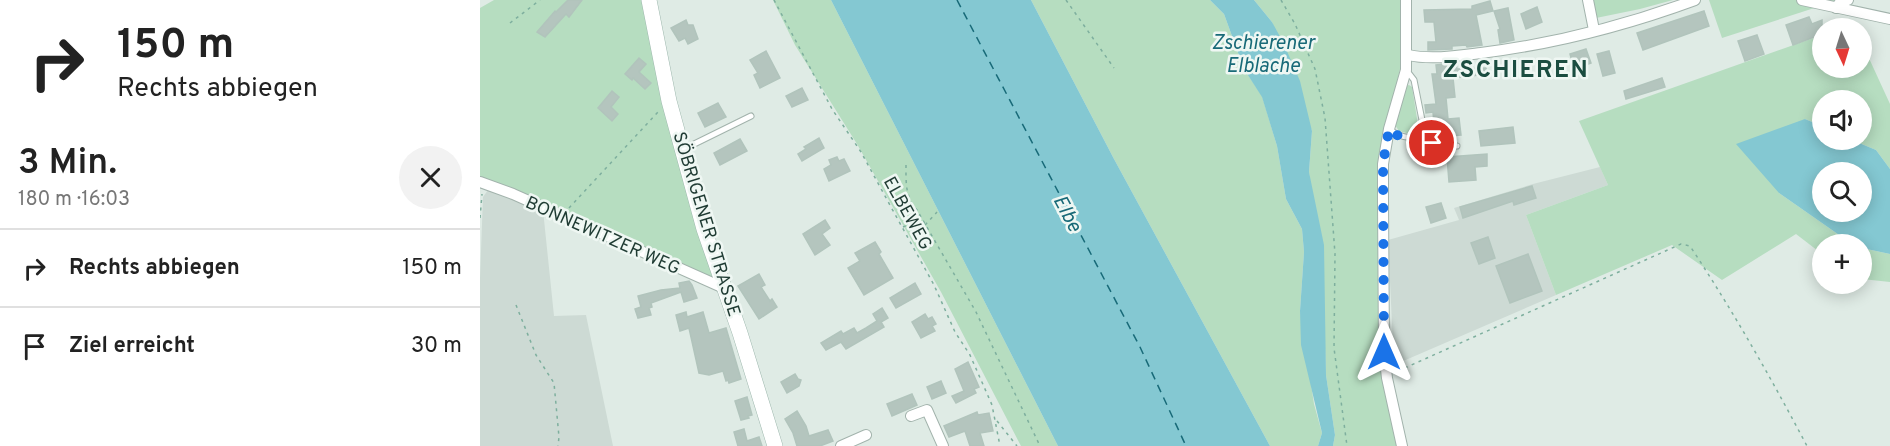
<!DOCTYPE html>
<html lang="de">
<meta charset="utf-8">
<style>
:root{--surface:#fff;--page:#f2f2f2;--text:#222;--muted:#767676;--line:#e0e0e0}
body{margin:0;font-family:Overpass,sans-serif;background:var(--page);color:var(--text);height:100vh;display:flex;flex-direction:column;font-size:22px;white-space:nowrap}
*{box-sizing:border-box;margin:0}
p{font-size:20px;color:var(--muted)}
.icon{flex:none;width:33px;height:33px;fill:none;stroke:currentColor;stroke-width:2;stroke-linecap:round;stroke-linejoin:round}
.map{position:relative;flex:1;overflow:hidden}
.drawer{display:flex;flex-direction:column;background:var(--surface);width:480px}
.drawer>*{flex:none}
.hud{background:#fff;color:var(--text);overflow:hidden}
.needle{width:39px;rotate:176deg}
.controls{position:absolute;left:1332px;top:18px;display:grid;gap:12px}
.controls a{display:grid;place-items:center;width:60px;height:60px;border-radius:50%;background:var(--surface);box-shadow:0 3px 15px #0003;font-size:30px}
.pin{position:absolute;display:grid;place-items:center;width:51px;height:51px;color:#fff;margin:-26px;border:3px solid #fff;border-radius:50%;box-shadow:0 2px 6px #0007}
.me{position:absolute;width:66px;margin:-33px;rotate:0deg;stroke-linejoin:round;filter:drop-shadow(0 0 4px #0008)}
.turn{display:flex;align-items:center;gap:21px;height:126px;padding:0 18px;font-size:27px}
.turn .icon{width:78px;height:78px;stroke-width:2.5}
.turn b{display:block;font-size:42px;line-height:51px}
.round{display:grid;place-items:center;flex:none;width:63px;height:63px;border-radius:32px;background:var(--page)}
.overview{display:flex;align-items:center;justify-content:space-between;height:102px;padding:0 18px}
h1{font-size:36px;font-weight:600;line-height:45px}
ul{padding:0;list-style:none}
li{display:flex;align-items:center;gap:18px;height:78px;padding:0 18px;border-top:2px solid var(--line)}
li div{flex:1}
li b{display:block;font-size:22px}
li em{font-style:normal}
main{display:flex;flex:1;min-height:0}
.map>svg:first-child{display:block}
.built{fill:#cddad4}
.green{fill:#b6ddc0}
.water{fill:#84c8d2;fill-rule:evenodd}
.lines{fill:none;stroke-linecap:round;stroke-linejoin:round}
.ferry{stroke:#186a78;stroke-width:1.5;stroke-dasharray:8 6;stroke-linecap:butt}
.building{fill:#b4c5be;stroke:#b1c4bc;stroke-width:1.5}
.lane-casing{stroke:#a2b3ac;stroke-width:7}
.street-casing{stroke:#a2b3ac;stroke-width:12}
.secondary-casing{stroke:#9db7ad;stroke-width:16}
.path{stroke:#7eaf9e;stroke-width:1.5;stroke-dasharray:3 4.5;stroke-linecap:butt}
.lane{stroke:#fff;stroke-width:5}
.street{stroke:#fff;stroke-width:10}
.secondary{stroke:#fff;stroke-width:15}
.route{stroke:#1a73e8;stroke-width:10;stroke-dasharray:0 18}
.labels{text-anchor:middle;stroke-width:5;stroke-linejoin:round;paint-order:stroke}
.street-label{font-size:18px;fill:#1f3b33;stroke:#eff7f3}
.water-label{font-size:20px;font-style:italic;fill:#186a78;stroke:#eff7f3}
.district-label{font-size:24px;font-weight:bold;letter-spacing:1.5px;fill:#1b4d40;stroke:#eff7f3}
</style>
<main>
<section class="drawer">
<div class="hud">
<div class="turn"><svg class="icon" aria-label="right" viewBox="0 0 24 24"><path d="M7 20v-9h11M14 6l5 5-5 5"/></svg><div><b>150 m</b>Rechts abbiegen</div></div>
</div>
<div class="overview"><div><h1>3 Min.</h1><p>180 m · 16:03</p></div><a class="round"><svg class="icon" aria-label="close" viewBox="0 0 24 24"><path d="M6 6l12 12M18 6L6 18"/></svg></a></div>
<ul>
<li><svg class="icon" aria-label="right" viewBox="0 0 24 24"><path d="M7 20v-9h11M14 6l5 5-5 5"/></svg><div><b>Rechts abbiegen</b></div><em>150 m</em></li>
<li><svg class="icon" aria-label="arrive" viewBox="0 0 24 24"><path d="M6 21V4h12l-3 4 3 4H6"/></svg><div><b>Ziel erreicht</b></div><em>30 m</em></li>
</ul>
</section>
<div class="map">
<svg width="1410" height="446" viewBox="0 0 1410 446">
<rect width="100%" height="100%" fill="#dfebe5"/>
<!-- built -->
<g class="built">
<polygon points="1120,167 1128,185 1046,215 1076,295 914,365 908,240 979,220 974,208 1053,184"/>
<polygon points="8,190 63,210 74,316 106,315 133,446 0,446 0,278 3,197"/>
</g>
<!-- green -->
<g class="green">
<polygon points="14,0 163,0 236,275 233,281 0,179 0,8"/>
<polygon points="293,0 351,0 578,446 541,446 461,292 377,144 315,45"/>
<polygon points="551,0 730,0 744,14 764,69 782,96 797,146 806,199 822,229 824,252 820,311 834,404 842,433 838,446 790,446 634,159"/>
<polygon points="774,0 920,0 922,61 901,148 901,353 918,446 853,446 855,435 846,375 844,321 829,172 832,131 792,22"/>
<polygon points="1111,0 1193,0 1160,9 1116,18"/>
<polygon points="1229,0 1359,0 1242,38"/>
<polygon points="1342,35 1342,68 1382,68 1382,43 1410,104 1410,169 1396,150 1372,140 1382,140 1382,100 1342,100 1342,126 1325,119 1299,193 1372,244 1342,244 1342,254 1316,234 1242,280 1192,245 1076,295 1046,215 1128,185 1099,121"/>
<polygon points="929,85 932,87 939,131 934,135 919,131 915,125 925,86"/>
<polygon points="1382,248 1410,254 1410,282 1382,279"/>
</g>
<!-- water -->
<g class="water">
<polygon points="351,0 551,0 634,159 790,446 578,446"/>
<polygon points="730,0 774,0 792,22 803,42 820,81 832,131 829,172 844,245 846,375 855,435 853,446 838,446 842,433 821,345 820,311 824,252 822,229 806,199 797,146 782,97 764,69 744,14"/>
<path d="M 1325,119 L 1342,126 L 1342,140 L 1372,140 L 1396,150 L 1410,169 L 1410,254 L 1382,248 L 1382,244 L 1372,244 L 1299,193 L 1256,144 ZM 1342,172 L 1382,172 L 1382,212 L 1342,212 Z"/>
</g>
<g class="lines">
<!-- ferry -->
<polyline class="ferry" points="477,0 660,347 706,446"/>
</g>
<!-- building -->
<g class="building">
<polygon points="88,0 102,0 89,17 86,14 65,37 57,32 75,11 76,12"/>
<polygon points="1010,1 1013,11 996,15 1002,45 987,47 986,45 972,46 972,49 948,50 948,42 956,42 954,22 945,22 944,10 992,9 992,6"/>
<polygon points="1057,7 1062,22 1046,29 1041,14"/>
<polygon points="1028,8 1034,40 1020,43 1018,30 1020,29 1014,11"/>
<polygon points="1224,11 1229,26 1163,50 1157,33"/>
<polygon points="1329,17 1332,24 1342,20 1342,34 1313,45 1306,25"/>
<polygon points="206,20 208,25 213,25 218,39 208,44 205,38 199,41 191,28"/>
<polygon points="1277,35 1284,54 1265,61 1258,41"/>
<polygon points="1106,49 1111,63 1094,69 1090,54"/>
<polygon points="286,51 300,78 280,88 274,75 278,73 270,60"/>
<polygon points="1129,51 1135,73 1123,76 1117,54"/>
<polygon points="159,58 166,64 159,72 171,83 165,89 153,78 152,80 145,74"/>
<polygon points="976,63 977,69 1006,68 1007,74 973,78 975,97 966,98 968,119 979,118 981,135 955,137 953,112 946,113 945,105 956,104 952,74 957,74 956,65"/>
<polygon points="1182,78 1185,87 1146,99 1144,91"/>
<polygon points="322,88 328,100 312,107 306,96"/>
<polygon points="132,91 139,97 131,107 138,114 132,121 118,108"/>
<polygon points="238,103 246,117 225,127 218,113"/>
<polygon points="1033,127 1035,143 1001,146 999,131"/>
<polygon points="339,138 344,148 322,161 318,154 326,149 324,147"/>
<polygon points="260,139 267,151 240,165 234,153"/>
<polygon points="1007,154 1007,166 995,167 996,180 969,182 967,157"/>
<polygon points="357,157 359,161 364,159 370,171 349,181 344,169 351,165 349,160"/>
<polygon points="1052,186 1056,198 1034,205 1033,201 983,218 980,207"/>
<polygon points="961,203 966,218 951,223 946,207"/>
<polygon points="345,220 350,228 342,234 350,245 335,255 323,234"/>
<polygon points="1008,237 1015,258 999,264 991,243"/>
<polygon points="395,242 401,252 399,254 413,278 384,295 368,268 380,261 375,253"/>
<polygon points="1048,254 1062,291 1030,303 1016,266"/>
<polygon points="279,274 285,285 281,287 290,301 292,299 297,307 279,319 258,286"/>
<polygon points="209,281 212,285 217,298 204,302 201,292 171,303 172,307 169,308 171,315 158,318 155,309 161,307 158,296 181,290 200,288 199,283"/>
<polygon points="435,283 441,294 416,308 410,298"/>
<polygon points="402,308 408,318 401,322 404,327 366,349 361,342 346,350 341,343 361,331 363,334 374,328 377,333 386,328 397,321 393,314"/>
<polygon points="206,312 207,317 223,312 229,333 246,328 261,379 249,383 248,380 246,381 243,371 229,375 219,373 209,328 200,331 196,315"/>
<polygon points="445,314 448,319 452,317 456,324 452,326 455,331 441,338 432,322"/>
<polygon points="488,362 499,387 494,389 496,393 476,403 472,396 484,391 475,369"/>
<polygon points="315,374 318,379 321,380 319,386 307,393 301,382"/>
<polygon points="461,381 466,393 452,399 447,387"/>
<polygon points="432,394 437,405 412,416 407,404"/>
<polygon points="267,397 272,415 268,416 269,418 261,420 255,401"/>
<polygon points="317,411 326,426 329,436 348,430 353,441 340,446 317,446 313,433 305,419"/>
<polygon points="497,412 498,415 509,413 513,431 500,433 504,446 490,446 485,431 469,437 464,426"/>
<polygon points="264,429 267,441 279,437 282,446 258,446 254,432"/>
</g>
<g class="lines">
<!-- lane casing -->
<g class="lane-casing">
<g id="lane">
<path d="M 909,129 C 920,137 927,139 941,136 L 944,130 L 934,80 L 927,71"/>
<polyline points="941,136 952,143 977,146"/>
<polyline points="204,149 271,116"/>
</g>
</g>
<!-- street casing -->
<g class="street-casing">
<g id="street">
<polyline points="1108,0 1114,30"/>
<polyline points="1322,0 1410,19"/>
<polyline points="1356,8 1361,1 1368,0"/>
<path d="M 928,55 C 951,60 977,56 1001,53 C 1073,44 1147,25 1215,0"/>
<polyline points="0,182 33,194 246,289"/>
<polyline points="431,416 447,410 463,446"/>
<polyline points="361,446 386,435"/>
<polyline points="922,446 907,378 904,352 903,201 903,164 909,129 926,70 926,0"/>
</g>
</g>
<!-- secondary casing -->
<g class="secondary-casing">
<polyline id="secondary" points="169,0 189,101 224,229 260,333 295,446"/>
</g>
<!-- path -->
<g class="path">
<polyline points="294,0 352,109 381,152 411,207 454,285 475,332 490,355 512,405 520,446"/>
<polyline points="586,0 634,68"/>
<polyline points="801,0 815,24 835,69 845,118 855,254 854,348 867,446"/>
<polyline points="30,23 60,0"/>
<path d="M 426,165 C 426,182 425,197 437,210 L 496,312 L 560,446"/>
<polyline points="89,208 178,112"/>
<polyline points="0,218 2,194"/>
<polyline points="423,227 428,225 445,225 457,212"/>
<polyline points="36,305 56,355 74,383 79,437 78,446"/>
<path d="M 918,371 L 1201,244 L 1210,246 C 1253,311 1291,378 1327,446"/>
<polyline points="517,421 537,446"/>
</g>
<!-- lane -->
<use href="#lane" class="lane"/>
<!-- street -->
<use href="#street" class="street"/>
<!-- secondary -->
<use href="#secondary" class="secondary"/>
</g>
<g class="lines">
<!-- route -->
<polyline class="route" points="904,352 903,164 909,129 920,137 941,136 952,143"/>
</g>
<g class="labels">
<!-- street labels -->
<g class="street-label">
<text transform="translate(428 213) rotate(61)" y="6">ELBEWEG</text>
<text transform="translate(227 224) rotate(73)" y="6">SÖBRIGENER STRASSE</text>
<text transform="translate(123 235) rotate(24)" y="6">BONNEWITZER WEG</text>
</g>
<!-- water labels -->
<g class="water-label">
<text x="783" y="49">Zschierener<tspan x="783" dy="23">Elblache</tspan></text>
<text transform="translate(588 213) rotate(62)" y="7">Elbe</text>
</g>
<!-- district labels -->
<g class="district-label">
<text x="1036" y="77">ZSCHIEREN</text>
</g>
</g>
</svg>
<div class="controls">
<a><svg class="needle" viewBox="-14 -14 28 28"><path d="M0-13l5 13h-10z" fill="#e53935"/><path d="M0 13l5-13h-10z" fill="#767676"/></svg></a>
<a><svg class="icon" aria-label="sound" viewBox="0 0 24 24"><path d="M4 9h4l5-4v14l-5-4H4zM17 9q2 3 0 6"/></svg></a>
<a><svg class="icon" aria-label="search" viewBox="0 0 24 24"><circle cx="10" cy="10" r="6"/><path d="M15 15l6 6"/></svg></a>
<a>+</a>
</div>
<div class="pin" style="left:952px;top:143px;background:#d93025"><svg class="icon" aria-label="arrive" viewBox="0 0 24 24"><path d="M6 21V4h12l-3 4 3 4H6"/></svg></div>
<svg class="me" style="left:904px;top:352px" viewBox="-20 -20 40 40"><path d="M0-17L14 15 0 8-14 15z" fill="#1a73e8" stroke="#fff" stroke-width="4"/></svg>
</div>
</main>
